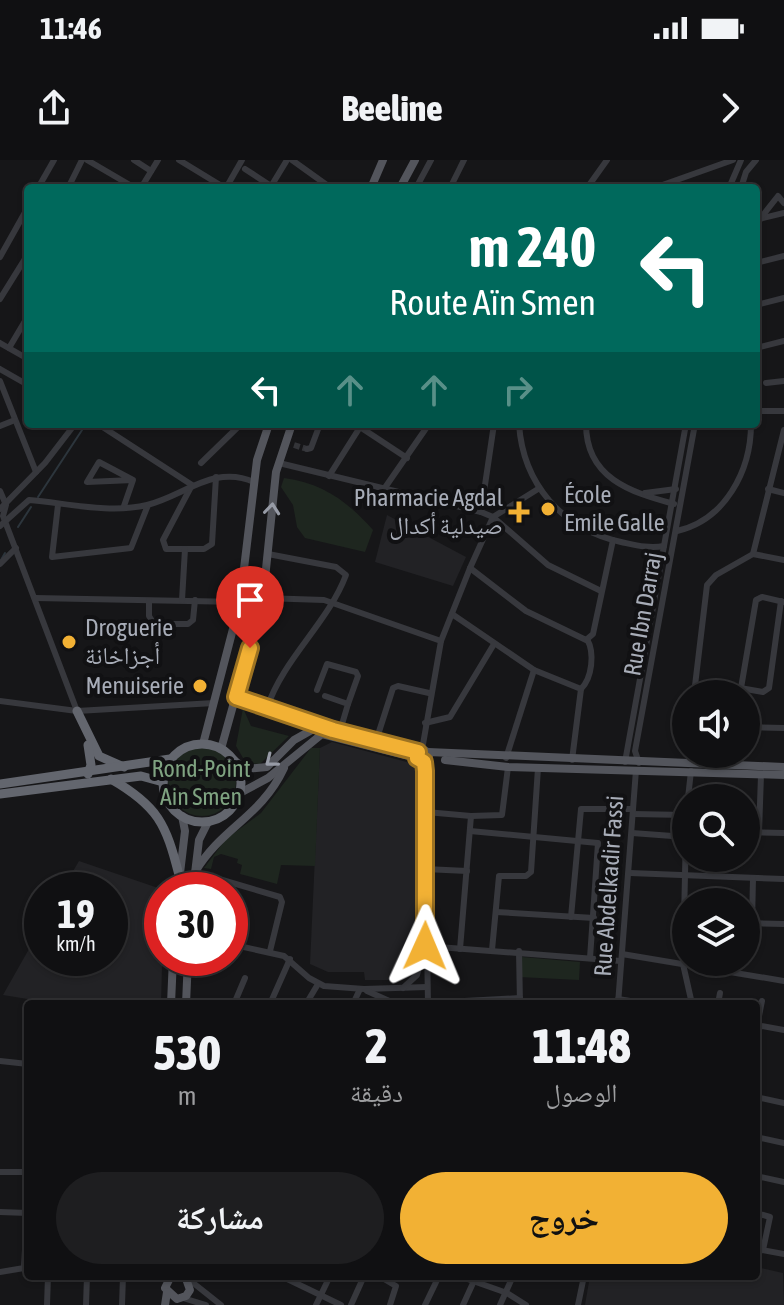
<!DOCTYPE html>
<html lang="ar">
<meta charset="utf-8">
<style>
:root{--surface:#101012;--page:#1e1e20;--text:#f1f3f6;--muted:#9c9d9f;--line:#303032;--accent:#f2b134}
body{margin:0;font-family:"Asap Condensed","Noto Naskh Arabic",sans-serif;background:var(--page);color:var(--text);direction:rtl;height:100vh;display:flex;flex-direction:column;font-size:30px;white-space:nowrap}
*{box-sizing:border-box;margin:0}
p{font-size:26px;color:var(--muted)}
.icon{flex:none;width:44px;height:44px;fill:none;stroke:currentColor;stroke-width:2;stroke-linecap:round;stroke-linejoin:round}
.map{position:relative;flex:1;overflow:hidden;direction:ltr}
.panel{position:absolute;left:24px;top:840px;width:736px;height:280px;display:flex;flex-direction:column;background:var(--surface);border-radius:8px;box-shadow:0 2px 6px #0004,0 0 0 2px var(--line);direction:rtl}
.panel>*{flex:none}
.guide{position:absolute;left:24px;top:24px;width:736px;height:244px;border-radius:8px;box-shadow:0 2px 6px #0004,0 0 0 2px var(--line);direction:rtl;background:#00695c;color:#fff;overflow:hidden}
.controls{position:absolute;left:672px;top:520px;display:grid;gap:16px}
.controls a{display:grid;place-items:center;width:88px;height:88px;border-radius:50%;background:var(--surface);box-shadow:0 2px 6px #0004,0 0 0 2px var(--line);font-size:40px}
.speed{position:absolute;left:24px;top:712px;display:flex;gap:16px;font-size:40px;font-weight:700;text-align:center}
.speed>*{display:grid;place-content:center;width:104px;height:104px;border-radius:50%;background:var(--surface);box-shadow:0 2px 6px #0004,0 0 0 2px var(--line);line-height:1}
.speed small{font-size:20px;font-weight:400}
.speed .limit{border:12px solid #d22;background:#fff;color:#111}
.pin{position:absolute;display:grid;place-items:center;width:68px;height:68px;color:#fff;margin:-82px -34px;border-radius:50% 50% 50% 0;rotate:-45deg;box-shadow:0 0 8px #0007}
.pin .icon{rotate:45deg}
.me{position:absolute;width:88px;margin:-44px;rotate:1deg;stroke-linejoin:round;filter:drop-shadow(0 0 6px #0008)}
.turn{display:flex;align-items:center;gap:28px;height:168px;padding:0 32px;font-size:36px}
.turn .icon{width:104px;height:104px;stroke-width:2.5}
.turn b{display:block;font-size:56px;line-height:68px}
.lanes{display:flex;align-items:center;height:76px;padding:0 32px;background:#0003;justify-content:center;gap:40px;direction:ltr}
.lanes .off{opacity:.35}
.eta{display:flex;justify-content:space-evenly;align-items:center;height:136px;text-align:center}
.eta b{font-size:48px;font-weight:800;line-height:56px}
.button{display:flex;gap:16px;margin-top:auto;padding:16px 32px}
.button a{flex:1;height:92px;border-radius:48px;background:var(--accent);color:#111;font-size:32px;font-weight:800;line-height:92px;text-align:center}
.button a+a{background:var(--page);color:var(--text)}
.status{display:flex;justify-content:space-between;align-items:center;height:56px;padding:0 40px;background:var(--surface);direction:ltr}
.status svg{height:22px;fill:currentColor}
header{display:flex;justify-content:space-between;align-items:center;height:104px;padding:0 32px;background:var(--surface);font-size:36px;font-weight:800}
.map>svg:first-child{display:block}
.built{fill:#222225}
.green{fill:#1e261f}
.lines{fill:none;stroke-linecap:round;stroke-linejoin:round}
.stream{stroke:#2c353c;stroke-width:2}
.minor-tunnel{stroke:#333438;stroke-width:6;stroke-dasharray:6 3;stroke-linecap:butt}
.minor{stroke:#37383d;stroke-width:6}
.major{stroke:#53555c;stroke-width:8}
.highway{stroke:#63666e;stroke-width:9}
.oneway{stroke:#979ba6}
.route-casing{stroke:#9d7322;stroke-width:20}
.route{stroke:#f2b134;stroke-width:14}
.poi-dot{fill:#f2b134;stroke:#111113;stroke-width:3}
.labels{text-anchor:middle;stroke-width:8;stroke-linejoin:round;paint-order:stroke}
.poi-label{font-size:24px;fill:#a8adb8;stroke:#111113;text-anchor:start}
.street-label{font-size:24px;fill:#a8adb8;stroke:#111113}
.park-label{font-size:24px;fill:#7fa381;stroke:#111113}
</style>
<div class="status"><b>11:46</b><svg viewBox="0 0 49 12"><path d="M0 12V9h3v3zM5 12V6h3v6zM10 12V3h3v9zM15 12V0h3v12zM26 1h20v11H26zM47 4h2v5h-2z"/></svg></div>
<header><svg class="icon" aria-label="forward" viewBox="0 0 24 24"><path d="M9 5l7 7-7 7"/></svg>Beeline<svg class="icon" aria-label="share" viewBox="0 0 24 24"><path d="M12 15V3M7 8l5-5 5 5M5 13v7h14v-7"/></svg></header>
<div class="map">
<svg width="784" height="1145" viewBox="0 0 784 1145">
<rect width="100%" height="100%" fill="#161618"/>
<!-- built -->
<g class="built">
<polygon points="387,355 466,397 453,426 375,402"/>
<polygon points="332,582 418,605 414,799 410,813 398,820 365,820 364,812 328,812 310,804 320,588"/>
<polygon points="79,701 164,730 161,844 58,844 3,835 42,766 42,798 110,798 110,730 62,730"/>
<polygon points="756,1107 783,1113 784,1145 585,1145 590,1116 756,1116"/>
</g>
<!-- green -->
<g class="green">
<path d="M 284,318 C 323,323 348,342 373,370 L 365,392 L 305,378 L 297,367 L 293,345 L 281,327 Z"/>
<polygon points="243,548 251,566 289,576 260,604 246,603 236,586"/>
<circle cx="202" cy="622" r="34"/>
<polygon points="311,588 320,588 315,706 281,705 277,724 240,714 242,705 237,703 238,699 221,694 214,697 211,709 204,708 226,679 261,653"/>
<polygon points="522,797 580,802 579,820 519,817"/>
</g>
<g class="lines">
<!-- stream -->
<g class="stream">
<polyline points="38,337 86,264"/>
<polyline points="18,367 31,347"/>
<polyline points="1,400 5,393"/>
</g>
<!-- minor-tunnel -->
<polyline class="minor-tunnel" points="294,285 307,289"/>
<!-- minor -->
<g class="minor">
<polyline points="87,0 135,28"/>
<polyline points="134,0 151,11"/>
<polyline points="179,0 225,28"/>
<polyline points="292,0 331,28"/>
<polyline points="245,9 274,28"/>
<polyline points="38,28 54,0"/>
<polyline points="68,28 82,0"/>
<polyline points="141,28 158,0"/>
<polyline points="226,28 242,0"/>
<polyline points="270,28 287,0"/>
<polyline points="416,28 431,0"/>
<polyline points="450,28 464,0"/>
<polyline points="587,28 607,0"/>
<polyline points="654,28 733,0"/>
<polyline points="729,28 741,0"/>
<polyline points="741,28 746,12 756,0"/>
<polyline points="759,59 784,53"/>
<polyline points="760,59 778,36 784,43"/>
<polyline points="0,97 28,47"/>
<polyline points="756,103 784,96"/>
<polyline points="0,139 28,94"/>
<polyline points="756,145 784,138"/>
<polyline points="0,183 28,199"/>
<polyline points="9,188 28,156"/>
<polyline points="756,188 784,181"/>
<polyline points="0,209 28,225"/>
<polyline points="0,221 36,312"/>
<polyline points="766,223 784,221"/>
<polyline points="756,251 784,251"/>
<polyline points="98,264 192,325 163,380 166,389 204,389 212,384 216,317"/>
<path d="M 519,264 C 523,324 562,369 621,382 C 635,385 649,389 664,386"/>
<path d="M 586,264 C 586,318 630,332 674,344"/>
<polyline points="0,266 15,260"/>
<polyline points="360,267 407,298"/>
<polyline points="307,289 311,288 320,264"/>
<polyline points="201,303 241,264"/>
<polyline points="279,303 481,352 493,357 548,405 601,431"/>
<polyline points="329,316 362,264"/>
<polyline points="384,329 429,264"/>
<polyline points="768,329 784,333"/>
<polyline points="0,331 6,345 3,356 77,551"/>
<polyline points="645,333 676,329"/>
<polyline points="58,345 52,397 131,388 148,345"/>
<polyline points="124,346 133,320 99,302 87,322 133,320"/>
<polyline points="0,349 45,303 75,264"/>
<polyline points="481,352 494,264"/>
<path d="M 0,366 L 29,340 C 66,343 110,354 147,345 C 184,336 214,304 254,322"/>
<path d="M 677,371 C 725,360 751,311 751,264"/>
<polyline points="753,394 784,400"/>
<polyline points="0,404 16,388"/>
<polyline points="470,408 526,451 586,480 593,474 613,380"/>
<polyline points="35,438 240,442"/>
<polyline points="263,438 324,440 441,481"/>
<polyline points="182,440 185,389"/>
<polyline points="149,441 149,456 154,464 188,464 193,460 195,440"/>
<polyline points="452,454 534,510 581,529 572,600"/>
<polyline points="740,528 763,532 769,528 781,441"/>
<path d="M 581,529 C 592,518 595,493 587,479"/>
<polyline points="317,530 327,504 356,512 358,516 348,544"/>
<polyline points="694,534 707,425 716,415 753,394 784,270"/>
<polyline points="740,534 756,440 762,437 784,442"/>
<polyline points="325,536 348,544 340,571"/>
<polyline points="236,537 322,566"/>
<polyline points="0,541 77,551 214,543"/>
<path d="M 267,548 C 283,499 328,463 346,415 L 336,407 L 268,394"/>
<polyline points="425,563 450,557 494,484"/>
<polyline points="746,567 784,568"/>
<polyline points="376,581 393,528 398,526 429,533"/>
<polyline points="422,590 441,481 470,408 493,357 538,329"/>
<polyline points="506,598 534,510"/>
<polyline points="424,602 428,844"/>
<polyline points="625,602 686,264"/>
<polyline points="639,603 635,591 695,264"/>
<polyline points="735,605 736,594"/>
<polyline points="688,638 691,611"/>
<polyline points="426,652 471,656 460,789"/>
<polyline points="633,654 686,655"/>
<polyline points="471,656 502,655 508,607"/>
<polyline points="746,657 759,657"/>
<polyline points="686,670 683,804 692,844"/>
<polyline points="470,671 598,683 590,798"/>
<polyline points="746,672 784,673"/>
<polyline points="759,672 761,615"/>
<polyline points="632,673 686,677"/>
<polyline points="425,709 467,711"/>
<polyline points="195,712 280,737 282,742 270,791"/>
<polyline points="630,713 784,719"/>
<polyline points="496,752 594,758"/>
<polyline points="571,757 581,649 633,649"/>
<polyline points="746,763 784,764"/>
<polyline points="752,763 753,718"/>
<polyline points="230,784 284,796 309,818 324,826 364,829 427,827"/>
<polyline points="492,790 499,716 526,716 531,712 538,608"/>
<polyline points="519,791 520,844"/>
<polyline points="622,794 784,821"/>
<polyline points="403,828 417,815 425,786 621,801"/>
<polyline points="367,831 396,844"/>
<polyline points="618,839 648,844"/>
<polyline points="428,843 520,838"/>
<polyline points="234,844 245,818"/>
<polyline points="270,844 290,799"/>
<polyline points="306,844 318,824"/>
<polyline points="353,844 360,829"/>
<polyline points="618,844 636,610"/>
<polyline points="718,844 720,833"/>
<polyline points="756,865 784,870"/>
<polyline points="757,866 762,841"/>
<polyline points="0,901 28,904"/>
<polyline points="756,937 784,943"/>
<polyline points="756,977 784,983"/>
<polyline points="0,1012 28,1012"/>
<polyline points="756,1016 784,1022"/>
<polyline points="0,1052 28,1053"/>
<polyline points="756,1053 770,1057 763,1090"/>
<polyline points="756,1089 784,1094"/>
<polyline points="0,1112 24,1108 27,1053"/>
<polyline points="281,1116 341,1145"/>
<polyline points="379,1116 396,1126 390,1145"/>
<polyline points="459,1116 507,1133 526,1145"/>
<polyline points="187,1118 221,1145"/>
<polyline points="183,1138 206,1145"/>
<polyline points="47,1145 48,1116"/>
<polyline points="86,1145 87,1116"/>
<polyline points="122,1145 123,1116"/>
<polyline points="316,1145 330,1116"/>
<polyline points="351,1145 364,1116"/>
<polyline points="425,1145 439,1116"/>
<polyline points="463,1145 473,1123"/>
<polyline points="500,1145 513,1116"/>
<polyline points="578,1145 584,1116"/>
</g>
<!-- major -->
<g class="major">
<polyline points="371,28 383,0"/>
<polyline points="400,28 415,0"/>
<polyline points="203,584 240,442 257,300 269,264"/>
<polyline points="221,589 263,438 276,312 292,264"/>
<circle cx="423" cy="596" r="6"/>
<polyline points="428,592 784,607"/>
<polyline points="233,599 245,609 267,607 294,580 317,567 418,592"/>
<polyline points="445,600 508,607 784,615"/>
<polyline points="240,633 268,618 322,574 417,598"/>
<path d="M 195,712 C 222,667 261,657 284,608"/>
<polyline points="178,730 185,671 182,656"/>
<polyline points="193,730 199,680 208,662"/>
<polyline points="171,844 173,798"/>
<polyline points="186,844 188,798"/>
<polyline points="171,1116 165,1128 177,1139 186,1136 190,1130 185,1116"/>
<polyline points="165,1145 167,1132"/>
</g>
<!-- highway -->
<g class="highway">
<polyline points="77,551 99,596 124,607"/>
<circle cx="202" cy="623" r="39"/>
<polyline points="88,614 91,605 88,585"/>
<path d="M 111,619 C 158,646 166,664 179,715"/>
<polyline points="0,624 170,599"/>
<polyline points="0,634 141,616 163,622"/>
</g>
</g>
<!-- one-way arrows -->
<defs><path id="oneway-chevron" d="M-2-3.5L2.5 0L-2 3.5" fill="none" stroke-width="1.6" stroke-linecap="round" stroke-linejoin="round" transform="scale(2)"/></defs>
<g class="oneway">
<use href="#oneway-chevron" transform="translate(272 349) rotate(-84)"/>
<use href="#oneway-chevron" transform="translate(271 601) rotate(142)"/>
</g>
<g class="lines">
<!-- route casing -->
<g class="route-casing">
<polyline id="route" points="250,488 236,537 333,570 418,592 417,598 424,602 425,611 425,786"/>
</g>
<!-- route -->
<use href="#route" class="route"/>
</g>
<!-- markers -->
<g class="poi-dot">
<circle cx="548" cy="349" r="8"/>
<path d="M515 340h8v8h8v8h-8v8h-8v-8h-8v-8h8z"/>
<circle cx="69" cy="482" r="8"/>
<circle cx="200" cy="526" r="8"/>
</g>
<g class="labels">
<!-- poi labels -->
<g class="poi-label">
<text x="564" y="343">École<tspan x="564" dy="28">Emile Galle</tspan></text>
<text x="503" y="346" text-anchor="end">Pharmacie Agdal<tspan x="503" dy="28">صيدلية أكدال</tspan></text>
<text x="85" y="476">Droguerie<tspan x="85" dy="28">أجزاخانة</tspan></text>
<text x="184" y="534" text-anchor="end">Menuiserie</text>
</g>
<!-- street labels -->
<g class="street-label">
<text transform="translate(643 454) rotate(-80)" y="8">Rue Ibn Darraj</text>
<text transform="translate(609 726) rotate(-86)" y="8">Rue Abdelkadir Fassi</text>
</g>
<!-- park labels -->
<g class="park-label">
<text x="201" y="617">Rond-Point<tspan x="201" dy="28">Ain Smen</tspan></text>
</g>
</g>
</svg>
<div class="controls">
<a><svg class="icon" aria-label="sound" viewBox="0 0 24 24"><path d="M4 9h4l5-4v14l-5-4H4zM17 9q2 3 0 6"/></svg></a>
<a><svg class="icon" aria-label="search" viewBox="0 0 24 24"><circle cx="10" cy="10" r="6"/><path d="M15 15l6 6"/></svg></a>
<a><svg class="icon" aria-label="layers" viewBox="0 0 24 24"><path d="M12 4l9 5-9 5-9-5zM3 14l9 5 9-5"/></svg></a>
</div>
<div class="speed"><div>19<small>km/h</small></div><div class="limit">30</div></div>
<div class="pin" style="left:250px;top:488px;background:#d93025"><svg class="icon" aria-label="arrive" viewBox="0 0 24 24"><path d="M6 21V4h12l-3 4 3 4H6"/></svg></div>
<svg class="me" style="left:425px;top:786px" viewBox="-20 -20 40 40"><path d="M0-17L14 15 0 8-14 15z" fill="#f2b134" stroke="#fff" stroke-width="4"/></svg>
<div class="guide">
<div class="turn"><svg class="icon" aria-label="left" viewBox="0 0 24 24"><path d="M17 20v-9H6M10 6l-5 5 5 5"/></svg><div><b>240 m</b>Route Aïn Smen</div></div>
<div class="lanes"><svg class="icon" aria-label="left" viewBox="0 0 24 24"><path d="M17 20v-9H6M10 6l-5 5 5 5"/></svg><svg class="icon off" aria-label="ahead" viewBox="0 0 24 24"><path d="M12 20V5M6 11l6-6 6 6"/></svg><svg class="icon off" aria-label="ahead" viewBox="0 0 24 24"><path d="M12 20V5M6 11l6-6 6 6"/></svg><svg class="icon off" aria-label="right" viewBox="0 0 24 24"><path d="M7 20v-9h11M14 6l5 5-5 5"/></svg></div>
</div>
<section class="panel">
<div class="eta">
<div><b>11:48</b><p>الوصول</p></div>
<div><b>2</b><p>دقيقة</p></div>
<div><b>530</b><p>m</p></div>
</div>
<div class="button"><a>خروج</a><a>مشاركة</a></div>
</section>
</div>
